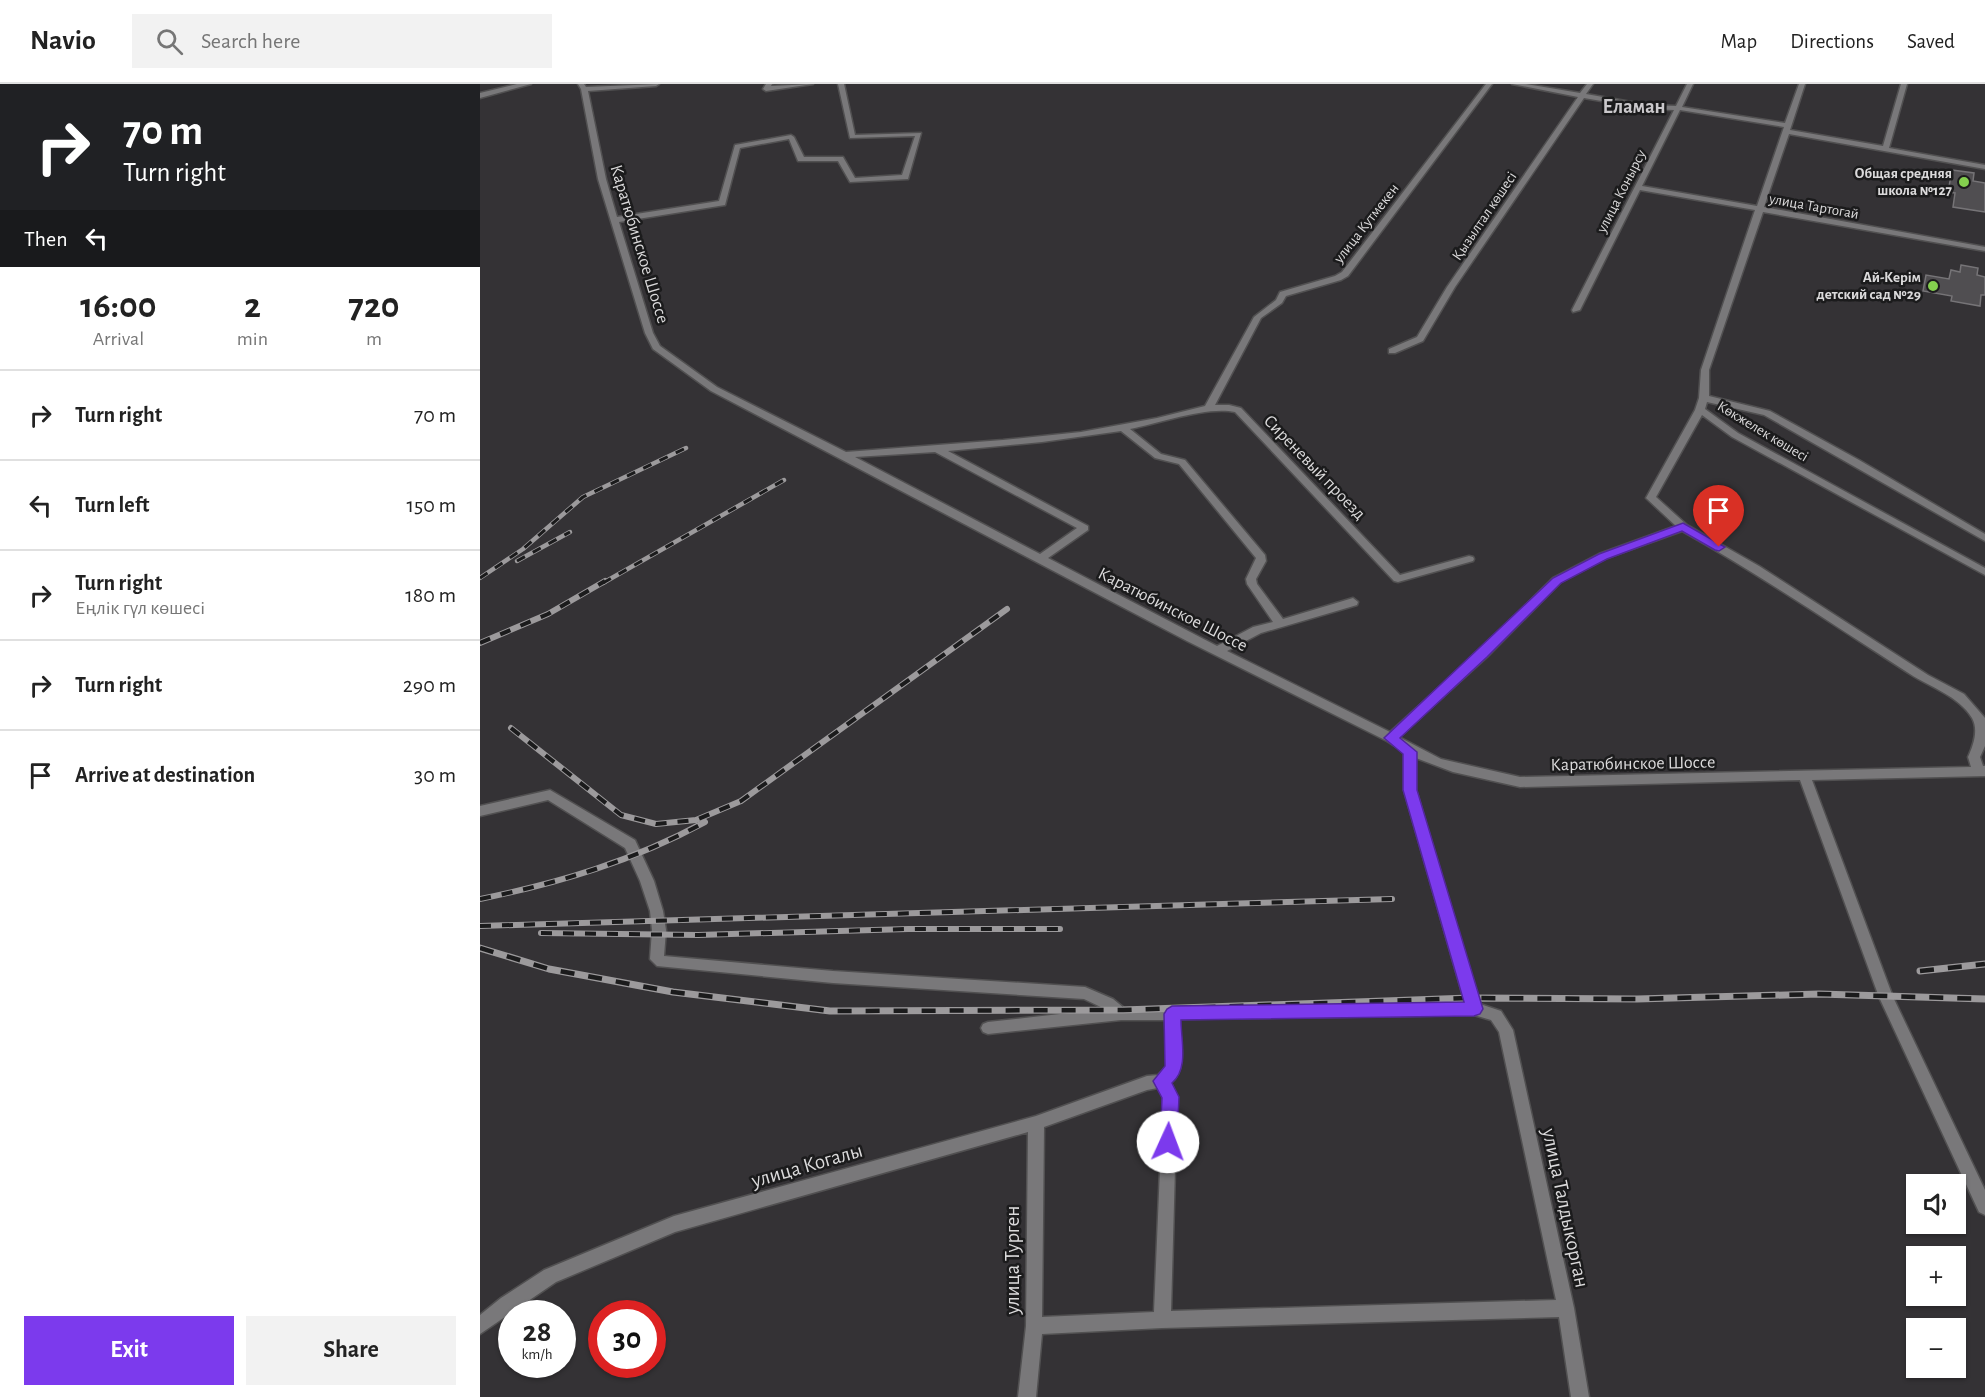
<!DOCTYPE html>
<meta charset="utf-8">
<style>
:root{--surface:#fff;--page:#f2f2f2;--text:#222;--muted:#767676;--line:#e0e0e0;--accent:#7c3aed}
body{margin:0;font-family:"Alegreya Sans",sans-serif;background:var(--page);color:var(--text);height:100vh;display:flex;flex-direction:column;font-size:22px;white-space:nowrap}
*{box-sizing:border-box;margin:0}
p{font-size:20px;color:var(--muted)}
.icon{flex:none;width:33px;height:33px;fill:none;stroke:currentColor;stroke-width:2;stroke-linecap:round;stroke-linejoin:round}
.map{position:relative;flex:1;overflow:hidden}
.panel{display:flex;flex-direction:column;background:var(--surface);width:480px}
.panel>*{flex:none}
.hud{background:#202124;color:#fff;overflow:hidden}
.buttons{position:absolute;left:1426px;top:1090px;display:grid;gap:12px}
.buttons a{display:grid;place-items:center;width:60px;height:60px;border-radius:0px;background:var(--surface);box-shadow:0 2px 4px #0004;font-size:30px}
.speed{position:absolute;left:18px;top:1216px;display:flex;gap:12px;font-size:30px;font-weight:700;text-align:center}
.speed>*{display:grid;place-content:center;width:78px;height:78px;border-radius:50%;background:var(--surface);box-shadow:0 2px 4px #0004;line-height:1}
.speed small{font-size:15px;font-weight:400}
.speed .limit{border:9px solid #d22;background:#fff;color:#111}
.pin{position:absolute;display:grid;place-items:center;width:51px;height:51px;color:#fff;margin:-62px -26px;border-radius:50% 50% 50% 0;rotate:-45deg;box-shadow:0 0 6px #0007}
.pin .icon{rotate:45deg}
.me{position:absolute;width:66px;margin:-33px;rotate:2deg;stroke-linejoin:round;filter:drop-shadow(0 0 4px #0008)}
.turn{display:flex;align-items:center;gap:21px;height:126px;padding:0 24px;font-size:27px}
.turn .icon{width:78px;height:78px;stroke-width:2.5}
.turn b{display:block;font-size:42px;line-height:51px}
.then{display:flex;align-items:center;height:57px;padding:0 24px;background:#0003;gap:12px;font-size:22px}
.eta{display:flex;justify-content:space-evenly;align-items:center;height:102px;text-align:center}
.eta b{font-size:36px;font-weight:700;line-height:42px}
.action{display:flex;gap:12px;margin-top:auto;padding:12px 24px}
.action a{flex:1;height:69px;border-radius:0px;background:var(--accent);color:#fff;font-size:24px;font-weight:700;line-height:69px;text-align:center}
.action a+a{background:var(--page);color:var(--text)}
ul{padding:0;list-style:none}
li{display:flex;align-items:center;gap:18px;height:90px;padding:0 24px;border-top:2px solid var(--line)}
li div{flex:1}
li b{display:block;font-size:22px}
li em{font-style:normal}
header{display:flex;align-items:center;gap:36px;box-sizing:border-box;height:84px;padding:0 30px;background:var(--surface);border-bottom:2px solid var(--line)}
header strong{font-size:28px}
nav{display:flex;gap:33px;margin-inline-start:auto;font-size:21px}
.search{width:420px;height:54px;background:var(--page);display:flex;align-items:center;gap:15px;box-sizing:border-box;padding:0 21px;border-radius:0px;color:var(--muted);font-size:22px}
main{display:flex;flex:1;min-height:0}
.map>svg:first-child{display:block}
.building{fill:#504e51;stroke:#767477;stroke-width:1.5}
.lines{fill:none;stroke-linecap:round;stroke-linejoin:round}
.street-casing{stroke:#515051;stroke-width:3}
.secondary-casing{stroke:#515051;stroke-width:3}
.street{fill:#79787a;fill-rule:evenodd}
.secondary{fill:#79787a;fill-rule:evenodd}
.rail-far2-casing{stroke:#9c9a9c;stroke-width:4.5}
.rail-far1-casing{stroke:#9c9a9c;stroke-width:6}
.rail-casing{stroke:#9c9a9c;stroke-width:7}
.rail-far2{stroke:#1b1b1c;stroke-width:3;stroke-dasharray:9;stroke-linecap:butt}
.rail-far1{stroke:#1b1b1c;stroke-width:4;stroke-dasharray:11;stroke-linecap:butt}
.rail{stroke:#1b1b1c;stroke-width:4.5;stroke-dasharray:14;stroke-linecap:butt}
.route{fill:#7c3aed;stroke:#51269a;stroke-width:1.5}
.poi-dot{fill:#84d04e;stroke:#1b1b1c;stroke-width:2}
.labels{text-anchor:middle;stroke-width:5;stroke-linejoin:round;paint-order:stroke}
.far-poi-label{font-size:15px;font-weight:bold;fill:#dbdadb;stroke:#1b1b1c;text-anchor:end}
.far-street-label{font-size:15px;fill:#dbdadb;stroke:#1b1b1c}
.street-label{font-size:18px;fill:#dbdadb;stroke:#1b1b1c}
.far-district-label{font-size:20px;font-weight:bold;fill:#cac8cb;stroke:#1b1b1c}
.near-street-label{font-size:21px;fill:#dbdadb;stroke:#1b1b1c}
</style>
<header>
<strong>Navio</strong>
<div class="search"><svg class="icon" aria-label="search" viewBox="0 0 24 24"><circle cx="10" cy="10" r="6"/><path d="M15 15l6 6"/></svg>Search here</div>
<nav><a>Map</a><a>Directions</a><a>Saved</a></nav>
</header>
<main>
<section class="panel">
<div class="hud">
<div class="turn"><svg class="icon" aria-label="right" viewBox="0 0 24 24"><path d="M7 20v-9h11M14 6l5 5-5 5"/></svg><div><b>70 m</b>Turn right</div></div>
<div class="then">Then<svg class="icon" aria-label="left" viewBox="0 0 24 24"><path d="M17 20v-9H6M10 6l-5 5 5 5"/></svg></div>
</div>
<div class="eta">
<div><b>16:00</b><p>Arrival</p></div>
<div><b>2</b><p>min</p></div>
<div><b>720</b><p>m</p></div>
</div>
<ul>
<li><svg class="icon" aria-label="right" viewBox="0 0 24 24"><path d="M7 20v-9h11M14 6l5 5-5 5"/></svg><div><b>Turn right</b></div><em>70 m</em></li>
<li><svg class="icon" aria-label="left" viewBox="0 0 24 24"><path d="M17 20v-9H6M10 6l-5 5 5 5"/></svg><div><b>Turn left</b></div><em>150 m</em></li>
<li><svg class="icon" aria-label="right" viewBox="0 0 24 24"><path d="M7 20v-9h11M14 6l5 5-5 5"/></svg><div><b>Turn right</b><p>Еңлік гүл көшесі</p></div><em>180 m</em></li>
<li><svg class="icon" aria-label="right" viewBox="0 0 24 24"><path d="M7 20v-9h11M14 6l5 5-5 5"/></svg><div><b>Turn right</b></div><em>290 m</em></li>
<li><svg class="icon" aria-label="arrive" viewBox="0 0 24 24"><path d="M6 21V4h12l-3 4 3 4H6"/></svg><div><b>Arrive at destination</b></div><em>30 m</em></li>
</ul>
<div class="action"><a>Exit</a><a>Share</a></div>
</section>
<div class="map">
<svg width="1505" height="1313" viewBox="0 0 1505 1313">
<rect width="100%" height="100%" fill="#343235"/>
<!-- building -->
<g class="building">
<polygon points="1472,86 1494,89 1493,97 1505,99 1505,128 1473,123 1475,109 1468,108"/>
<polygon points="1481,181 1498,184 1497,191 1505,193 1505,211 1501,211 1500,222 1471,217 1472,212 1443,207 1446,191 1469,195 1471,186 1480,188"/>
</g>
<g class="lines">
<!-- street casing -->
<g class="street-casing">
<g id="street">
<path d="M 98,0 L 104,0 L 106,3 L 179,0 L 176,2 L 108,7 L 126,95 L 137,133 L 239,117 L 255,61 L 311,51 L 314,53 L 324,73 L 363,73 L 375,94 L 422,91 L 435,52 L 370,54 L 358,0 L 364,0 L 375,51 L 441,49 L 428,95 L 370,98 L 358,77 L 318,77 L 309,55 L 260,64 L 245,121 L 139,138 L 173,249 L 180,262 L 237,303 L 366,368 L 523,356 L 601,348 L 677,334 L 725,322 L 774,233 L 796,216 L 800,208 L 855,192 L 862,188 L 1006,0 L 1012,0 L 868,192 L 861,196 L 806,212 L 802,219 L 781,234 L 735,321 L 749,321 L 761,324 L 920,491 L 989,472 L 993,473 L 994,475 L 993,477 L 918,498 L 914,497 L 755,328 C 727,322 680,339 650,345 L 681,370 L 705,376 L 785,471 L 786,477 L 776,495 L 777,500 L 803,535 L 873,514 L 878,518 L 877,521 L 781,549 L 747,567 L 910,648 L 999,567 L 1073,494 L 1119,470 L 1196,442 L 1166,414 L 1215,326 L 1219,314 L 1221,286 L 1275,126 L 1160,106 L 1100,226 L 1093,228 L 1092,226 L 1194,26 L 1168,25 L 1104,14 L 975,203 L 943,257 L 915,269 L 909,269 L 909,265 L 937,253 L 967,203 L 1098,13 L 1032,0 L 1046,0 L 1100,9 L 1107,0 L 1113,0 L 1106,10 L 1168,21 L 1196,22 L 1207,0 L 1213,0 L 1202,23 L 1305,39 L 1319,0 L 1325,0 L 1310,46 L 1403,62 L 1421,0 L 1427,0 L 1409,64 L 1505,81 L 1505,85 L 1309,50 L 1284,123 L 1505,163 L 1505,167 L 1283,128 L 1229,286 L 1229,312 L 1290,327 L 1379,376 L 1505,450 L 1505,457 L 1284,331 L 1227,318 L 1225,325 L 1258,349 L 1505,484 L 1505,491 L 1252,353 L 1222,331 L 1176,413 L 1207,441 L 1279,482 L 1448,591 L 1484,610 L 1505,634 L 1505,662 L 1500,673 L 1503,682 L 1505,682 L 1505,692 L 1332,696 L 1413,913 L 1505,1106 L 1505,1131 L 1499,1128 L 1399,913 L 1320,696 L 1040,703 L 973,688 L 936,674 L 936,706 L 1000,920 L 1021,927 L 1033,946 L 1094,1224 L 1109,1313 L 1091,1313 L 1079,1233 L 682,1244 L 562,1250 L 556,1313 L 538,1313 L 546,1242 L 548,1048 L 195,1148 L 76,1198 L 0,1250 L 0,1231 L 21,1214 L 64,1186 L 194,1132 L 556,1032 L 667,992 L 678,991 L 687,982 L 685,936 L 641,936 L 508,950 L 503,948 L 501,944 L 503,940 L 508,938 L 625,925 L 604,915 L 353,899 L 177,882 L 170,875 L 172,846 L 170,827 L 160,797 L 145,764 L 68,716 L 0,732 L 0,722 L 70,706 L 155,756 L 174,797 L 183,827 L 186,846 L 184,872 L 353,887 L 605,903 L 633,915 L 644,924 L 985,919 L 924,706 L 924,668 L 907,657 L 707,557 L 231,307 L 173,265 L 165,249 L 118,95 L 101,5 ZM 1200,26 L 1304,43 L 1277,122 L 1162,102 ZM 641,347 L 675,374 L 699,380 L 776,474 L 766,495 L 767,500 L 793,538 L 773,543 L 737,562 L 568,474 L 608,446 L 608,442 L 468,367 L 562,358 ZM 455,368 L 597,444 L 560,470 L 375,373 ZM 1202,447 C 1280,491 1354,541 1430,590 C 1450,603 1479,612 1492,634 C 1499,646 1493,662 1488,673 L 1491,683 L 1040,693 L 961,675 L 919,653 L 1007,573 L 1081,498 L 1127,474 ZM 994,931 L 1011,936 L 1019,948 L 1076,1216 L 691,1227 L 697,1013 L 691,999 C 708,984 700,956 699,935 ZM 678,1004 L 683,1013 L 674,1228 L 562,1233 L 564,1043 L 667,1006 Z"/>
<polygon points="286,0 292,0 291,2 333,0 286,7 283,5"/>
</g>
</g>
<!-- secondary casing -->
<g class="secondary-casing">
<polygon id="secondary" points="37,0 51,0 0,14 0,9"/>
</g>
<!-- street -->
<use href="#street" class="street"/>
<!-- secondary -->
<use href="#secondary" class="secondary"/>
<!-- rail-far2 casing -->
<g class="rail-far2-casing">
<g id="rail-far2">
<polyline points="37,477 90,448"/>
<polyline points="0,494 43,465 103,413 206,364"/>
<polyline points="123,499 304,396"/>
</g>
</g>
<!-- rail-far1 casing -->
<g class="rail-far1-casing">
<g id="rail-far1">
<polyline points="0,559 68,530 125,497"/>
<polyline points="31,644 141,731 176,740 216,736 261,717 527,525"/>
<path d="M 0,815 C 79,799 153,777 225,738"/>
<polyline points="0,842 912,815"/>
<polyline points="61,849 218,851 428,845 580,845"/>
</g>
</g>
<!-- rail casing -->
<g class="rail-casing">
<g id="rail">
<polyline points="0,864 69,885 193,908 350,927 643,926 990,914 1157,915 1339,910 1505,915"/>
<polyline points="1440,887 1505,880"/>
</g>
</g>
<!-- rail-far2 -->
<use href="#rail-far2" class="rail-far2"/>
<!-- rail-far1 -->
<use href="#rail-far1" class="rail-far1"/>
<!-- rail -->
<use href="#rail" class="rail"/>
</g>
<!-- route -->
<path class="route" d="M 1203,439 L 1245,463 L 1239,467 L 1235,466 L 1202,447 L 1127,475 L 1081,499 L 1007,573 L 920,654 L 937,668 L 937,706 L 1003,925 L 1000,930 L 994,932 L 701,936 C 701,956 709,985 692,999 L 699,1013 L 697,1058 L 695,1063 L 688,1066 L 682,1063 L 680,1058 L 682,1014 L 673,997 L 685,982 L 684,930 L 687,925 L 692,922 L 984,918 L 923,706 L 923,670 L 904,654 L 1073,494 L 1119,470 Z"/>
<!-- markers -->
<g class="poi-dot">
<circle cx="1484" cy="98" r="6"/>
<circle cx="1453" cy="202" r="6"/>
</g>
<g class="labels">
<!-- far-poi labels -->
<g class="far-poi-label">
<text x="1472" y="94">Общая средняя<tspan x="1472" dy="17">школа №127</tspan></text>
<text x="1441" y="198">Ай-Керім<tspan x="1441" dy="17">детский сад №29</tspan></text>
</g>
<!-- far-street labels -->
<g class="far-street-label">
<text transform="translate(1141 107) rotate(-63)" y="5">улица Конырсу</text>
<text transform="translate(1334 122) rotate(10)" y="5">улица Тартогай</text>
<text transform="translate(1004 132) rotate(-56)" y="5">Қызылтал көшесі</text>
<text transform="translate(886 139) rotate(-52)" y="5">улица Кутмекен</text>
<text transform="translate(1283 347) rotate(31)" y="5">Көкжелек көшесі</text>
</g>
<!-- street labels -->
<g class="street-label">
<text transform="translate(160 160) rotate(73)" y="6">Каратюбинское Шоссе</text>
<text transform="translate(835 383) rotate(46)" y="6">Сиреневый проезд</text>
<text transform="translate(693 525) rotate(27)" y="6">Каратюбинское Шоссе</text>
<text transform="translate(1153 679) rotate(-1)" y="6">Каратюбинское Шоссе</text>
</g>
<!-- far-district labels -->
<g class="far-district-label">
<text x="1154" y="29">Еламан</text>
</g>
<!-- near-street labels -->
<g class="near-street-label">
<text transform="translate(327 1081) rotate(-16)" y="7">улица Когалы</text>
<text transform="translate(1086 1124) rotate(78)" y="7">улица Талдыкорган</text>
<text transform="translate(532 1176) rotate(-90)" y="7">улица Турген</text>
</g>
</g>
</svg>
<div class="buttons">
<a><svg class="icon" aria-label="sound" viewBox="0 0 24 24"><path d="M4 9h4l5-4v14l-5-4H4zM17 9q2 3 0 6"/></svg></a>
<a>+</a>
<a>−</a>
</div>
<div class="speed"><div>28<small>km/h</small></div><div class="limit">30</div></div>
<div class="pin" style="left:1239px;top:463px;background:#d93025"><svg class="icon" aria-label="arrive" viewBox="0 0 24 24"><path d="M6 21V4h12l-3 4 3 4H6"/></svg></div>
<svg class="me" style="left:688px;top:1058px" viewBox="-20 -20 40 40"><circle r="19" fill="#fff"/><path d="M0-13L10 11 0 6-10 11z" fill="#7c3aed"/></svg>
</div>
</main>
